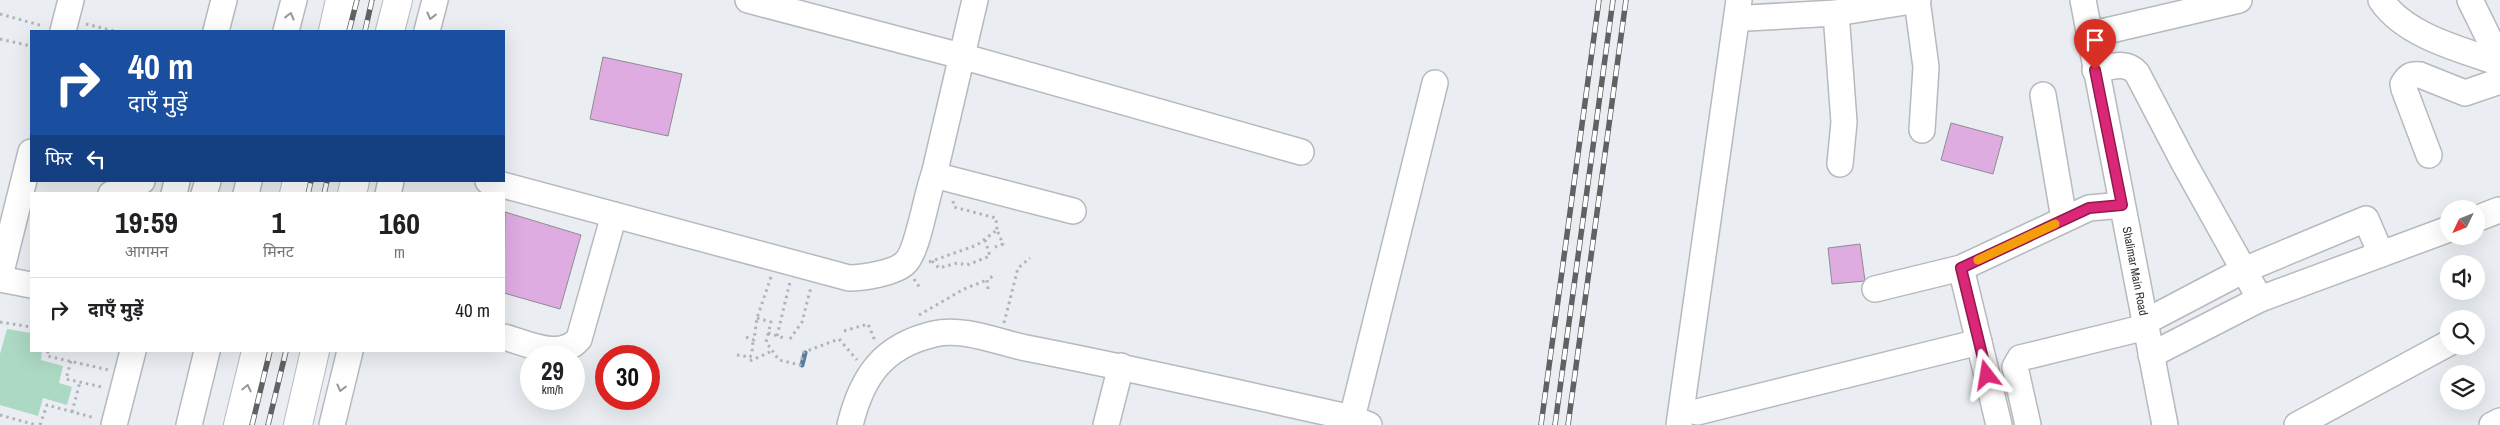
<!DOCTYPE html>
<html lang="hi">
<meta charset="utf-8">
<style>
:root{--surface:#fff;--page:#f2f2f2;--text:#202124;--muted:#757577;--line:#e0e0e0}
body{margin:0;font-family:"Archivo Narrow","Noto Sans Devanagari",sans-serif;background:var(--page);color:var(--text);height:100vh;display:flex;flex-direction:column;font-size:19px;white-space:nowrap}
*{box-sizing:border-box;margin:0}
p{font-size:16px;color:var(--muted)}
.icon{flex:none;width:28px;height:28px;fill:none;stroke:currentColor;stroke-width:2;stroke-linecap:round;stroke-linejoin:round}
.map{position:relative;flex:1;overflow:hidden}
.drawer{position:absolute;left:30px;top:192px;width:475px;height:160px;display:flex;flex-direction:column;background:var(--surface);border-radius:0px;box-shadow:0 5px 20px #0002}
.drawer>*{flex:none}
.guide{position:absolute;left:30px;top:30px;width:475px;height:152px;border-radius:0px;box-shadow:0 5px 20px #0002;background:#1a4fa0;color:#fff;overflow:hidden}
.needle{width:32px;rotate:227deg}
.fabs{position:absolute;left:2440px;top:200px;display:grid;gap:10px}
.fabs a{display:grid;place-items:center;width:45px;height:45px;border-radius:50%;background:var(--surface);box-shadow:0 5px 20px #0002;font-size:25px}
.speed{position:absolute;left:520px;top:345px;display:flex;gap:10px;font-size:25px;font-weight:700;text-align:center}
.speed>*{display:grid;place-content:center;width:65px;height:65px;border-radius:50%;background:var(--surface);box-shadow:0 5px 20px #0002;line-height:1}
.speed small{font-size:12px;font-weight:400}
.speed .limit{border:8px solid #d22;background:#fff;color:#111}
.pin{position:absolute;display:grid;place-items:center;width:42px;height:42px;color:#fff;margin:-51px -21px;border-radius:50% 50% 50% 0;rotate:-45deg;box-shadow:0 0 5px #0007}
.pin .icon{rotate:45deg}
.me{position:absolute;width:55px;margin:-28px;rotate:346deg;stroke-linejoin:round;filter:drop-shadow(0 0 4px #0008)}
.turn{display:flex;align-items:center;gap:18px;height:105px;padding:0 15px;font-size:22px}
.turn .icon{width:65px;height:65px;stroke-width:2.5}
.turn b{display:block;font-size:35px;line-height:42px}
.then{display:flex;align-items:center;height:48px;padding:0 15px;background:#0003;gap:10px;font-size:19px}
.eta{display:flex;justify-content:space-evenly;align-items:center;height:85px;text-align:center}
.eta b{font-size:30px;font-weight:700;line-height:35px}
ul{padding:0;list-style:none}
li{display:flex;align-items:center;gap:15px;height:65px;padding:0 15px;border-top:1px solid var(--line)}
li div{flex:1}
li b{display:block;font-size:19px}
li em{font-style:normal}
.map>svg:first-child{display:block}
.green{fill:#acd9c3}
.lines{fill:none;stroke-linecap:round;stroke-linejoin:round}
.stream{stroke:#587ca0;stroke-width:5}
.building{fill:#dface2;stroke:#8f8b8f}
.minor-casing{stroke:#b6b9bd;stroke-width:28}
.major-casing{stroke:#b6b9bd;stroke-width:30}
.path{stroke:#b0b3b7;stroke-width:3;stroke-dasharray:2.5 4;stroke-linecap:butt}
.minor{stroke:#fff;stroke-width:25}
.major{stroke:#fff;stroke-width:28}
.rail-casing{stroke:#5f6163;stroke-width:5.5}
.rail{stroke:#fff;stroke-width:4;stroke-dasharray:11;stroke-linecap:butt}
.oneway{stroke:#98989a}
.route-casing{stroke:#8e194d;stroke-width:12}
.route{stroke:#db2777;stroke-width:9}
.slow{stroke:#f59e0b;stroke-width:9}
.labels{text-anchor:middle;stroke-width:4.5;stroke-linejoin:round;paint-order:stroke}
.street-label{font-size:12px;fill:#313234;stroke:#fff}
</style>
<div class="map">
<svg width="2500" height="425" viewBox="0 0 2500 425">
<rect width="100%" height="100%" fill="#eaeef2"/>
<!-- green -->
<polygon class="green" points="7,329 31,333 31,351 42,351 41,360 63,366 59,383 72,387 67,405 43,398 38,416 0,405 0,354"/>
<g class="lines">
<!-- stream -->
<polyline class="stream" points="802,365 805,353"/>
</g>
<!-- building -->
<g class="building">
<polygon points="603,57 682,74 668,136 590,119"/>
<polygon points="1951,123 2003,137 1993,174 1941,160"/>
<polygon points="505,212 581,235 560,309 504,293"/>
<polygon points="1860,244 1865,281 1832,284 1828,248"/>
</g>
<g class="lines">
<!-- minor casing -->
<g class="minor-casing">
<g id="minor">
<polyline points="748,0 961,56 1301,152"/>
<polyline points="1917,0 1926,67 1922,130"/>
<polyline points="2083,0 2165,425"/>
<path d="M 2381,0 C 2405,36 2462,50 2500,63"/>
<polyline points="2470,0 2500,61"/>
<polyline points="1747,18 1836,13"/>
<polyline points="63,31 71,0"/>
<polyline points="216,31 224,0"/>
<polyline points="286,31 294,0"/>
<polyline points="427,31 435,0"/>
<polyline points="2089,35 2239,0"/>
<path d="M 2095,70 C 2110,67 2126,60 2137,73 L 2184,163 L 2260,299"/>
<polyline points="2043,95 2064,219"/>
<path d="M 2429,155 L 2404,89 L 2403,84 C 2408,76 2411,74 2420,75 L 2465,93 L 2500,81"/>
<polyline points="1840,164 1844,122 1836,13 1918,0"/>
<polyline points="934,175 1073,211"/>
<path d="M 488,181 L 849,278 C 863,278 895,273 905,263 C 918,252 926,195 934,175 L 975,0"/>
<polyline points="111,194 142,181"/>
<polyline points="174,194 177,181"/>
<polyline points="204,194 208,181"/>
<polyline points="246,194 249,181"/>
<polyline points="388,194 391,181"/>
<polyline points="2476,219 2499,210"/>
<polyline points="1961,268 1999,425"/>
<polyline points="0,276 31,152"/>
<polyline points="0,279 31,285"/>
<polyline points="1875,289 1961,268 2089,208 2122,205"/>
<polyline points="2145,322 2244,270 2366,219 2381,254"/>
<path d="M 504,337 C 527,343 560,361 579,339 L 614,215"/>
<polyline points="2151,355 2260,299 2449,229"/>
<polyline points="1697,412 1979,342"/>
<polyline points="1352,418 1435,83"/>
<polyline points="114,425 133,351"/>
<polyline points="189,425 207,351"/>
<polyline points="332,425 350,351"/>
<path d="M 850,425 C 862,376 883,346 934,334 C 963,327 997,342 1026,348 C 1135,369 1243,394 1352,418 L 1369,425"/>
<polyline points="1106,425 1121,366"/>
<polyline points="1679,425 1739,0"/>
<polyline points="2028,425 2015,367 2020,358 2146,327"/>
<polyline points="2297,425 2449,343"/>
<polyline points="2492,425 2500,421"/>
</g>
</g>
<!-- major casing -->
<g class="major-casing">
<g id="major">
<polyline points="333,31 340,0"/>
<polyline points="390,31 398,0"/>
<polyline points="294,194 297,181"/>
<polyline points="352,194 355,181"/>
<polyline points="238,425 256,351"/>
<polyline points="298,425 315,351"/>
</g>
</g>
<!-- path -->
<g class="path">
<polyline points="0,14 43,26"/>
<polyline points="86,24 114,31"/>
<polyline points="0,39 31,46"/>
<polyline points="953,201 954,207 996,218 997,230"/>
<polyline points="932,261 939,268 957,263 967,265 990,256 985,240"/>
<polyline points="929,262 977,245 997,230 1003,244 995,247"/>
<polyline points="914,279 920,288"/>
<polyline points="988,289 987,280 993,276"/>
<polyline points="919,315 964,289 987,280"/>
<polyline points="757,318 771,322 766,342 779,360 800,365 804,352 839,339 857,360"/>
<polyline points="0,322 31,327"/>
<polyline points="1004,323 1018,268 1030,258"/>
<polyline points="844,331 868,324 875,341"/>
<polyline points="768,333 784,338"/>
<polyline points="777,336 790,282"/>
<polyline points="746,337 754,340 757,318 771,277"/>
<polyline points="790,339 802,322 811,287"/>
<polyline points="48,351 47,356 109,370"/>
<polyline points="737,355 750,357 752,354 753,339"/>
<polyline points="71,361 66,379 102,387"/>
<polyline points="750,361 772,351"/>
<polyline points="72,412 80,382"/>
<polyline points="0,415 36,425"/>
<polyline points="40,425 47,405 95,418"/>
</g>
<!-- minor -->
<use href="#minor" class="minor"/>
<!-- major -->
<use href="#major" class="major"/>
<!-- rail casing -->
<g class="rail-casing">
<g id="rail">
<polyline points="349,31 357,0"/>
<polyline points="365,31 372,0"/>
<polyline points="308,194 311,181"/>
<polyline points="324,194 327,181"/>
<polyline points="252,425 270,351"/>
<polyline points="268,425 286,351"/>
<polyline points="1541,425 1599,0"/>
<polyline points="1555,425 1613,0"/>
<polyline points="1568,425 1626,0"/>
</g>
</g>
<!-- rail -->
<use href="#rail" class="rail"/>
</g>
<!-- one-way arrows -->
<defs><path id="oneway-chevron" d="M-2-3.5L2.5 0L-2 3.5" fill="none" stroke-width="1.6" stroke-linecap="round" stroke-linejoin="round" transform="scale(1.25)"/></defs>
<g class="oneway">
<use href="#oneway-chevron" transform="translate(290 16) rotate(-76)"/>
<use href="#oneway-chevron" transform="translate(431 16) rotate(104)"/>
<use href="#oneway-chevron" transform="translate(247 388) rotate(-77)"/>
<use href="#oneway-chevron" transform="translate(341 388) rotate(104)"/>
</g>
<g class="lines">
<!-- route casing -->
<g class="route-casing">
<polyline id="route" points="1987,375 1961,268 2089,208 2122,205 2095,70"/>
</g>
<!-- route -->
<use href="#route" class="route"/>
<!-- slow -->
<polyline class="slow" points="1978,260 2055,224"/>
</g>
<g class="labels">
<!-- street labels -->
<g class="street-label">
<text transform="translate(2135 271) rotate(79)" y="4">Shalimar Main Road</text>
</g>
</g>
</svg>
<div class="fabs">
<a><svg class="needle" viewBox="-14 -14 28 28"><path d="M0-13l5 13h-10z" fill="#e53935"/><path d="M0 13l5-13h-10z" fill="#757577"/></svg></a>
<a><svg class="icon" aria-label="sound" viewBox="0 0 24 24"><path d="M4 9h4l5-4v14l-5-4H4zM17 9q2 3 0 6"/></svg></a>
<a><svg class="icon" aria-label="search" viewBox="0 0 24 24"><circle cx="10" cy="10" r="6"/><path d="M15 15l6 6"/></svg></a>
<a><svg class="icon" aria-label="layers" viewBox="0 0 24 24"><path d="M12 4l9 5-9 5-9-5zM3 14l9 5 9-5"/></svg></a>
</div>
<div class="speed"><div>29<small>km/h</small></div><div class="limit">30</div></div>
<div class="pin" style="left:2095px;top:70px;background:#d93025"><svg class="icon" aria-label="arrive" viewBox="0 0 24 24"><path d="M6 21V4h12l-3 4 3 4H6"/></svg></div>
<svg class="me" style="left:1987px;top:375px" viewBox="-20 -20 40 40"><path d="M0-17L14 15 0 8-14 15z" fill="#db2777" stroke="#fff" stroke-width="4"/></svg>
<div class="guide">
<div class="turn"><svg class="icon" aria-label="right" viewBox="0 0 24 24"><path d="M7 20v-9h11M14 6l5 5-5 5"/></svg><div><b>40 m</b>दाएँ मुड़ें</div></div>
<div class="then">फिर<svg class="icon" aria-label="left" viewBox="0 0 24 24"><path d="M17 20v-9H6M10 6l-5 5 5 5"/></svg></div>
</div>
<section class="drawer">
<div class="eta">
<div><b>19:59</b><p>आगमन</p></div>
<div><b>1</b><p>मिनट</p></div>
<div><b>160</b><p>m</p></div>
</div>
<ul>
<li><svg class="icon" aria-label="right" viewBox="0 0 24 24"><path d="M7 20v-9h11M14 6l5 5-5 5"/></svg><div><b>दाएँ मुड़ें</b></div><em>40 m</em></li>
</ul>
</section>
</div>
